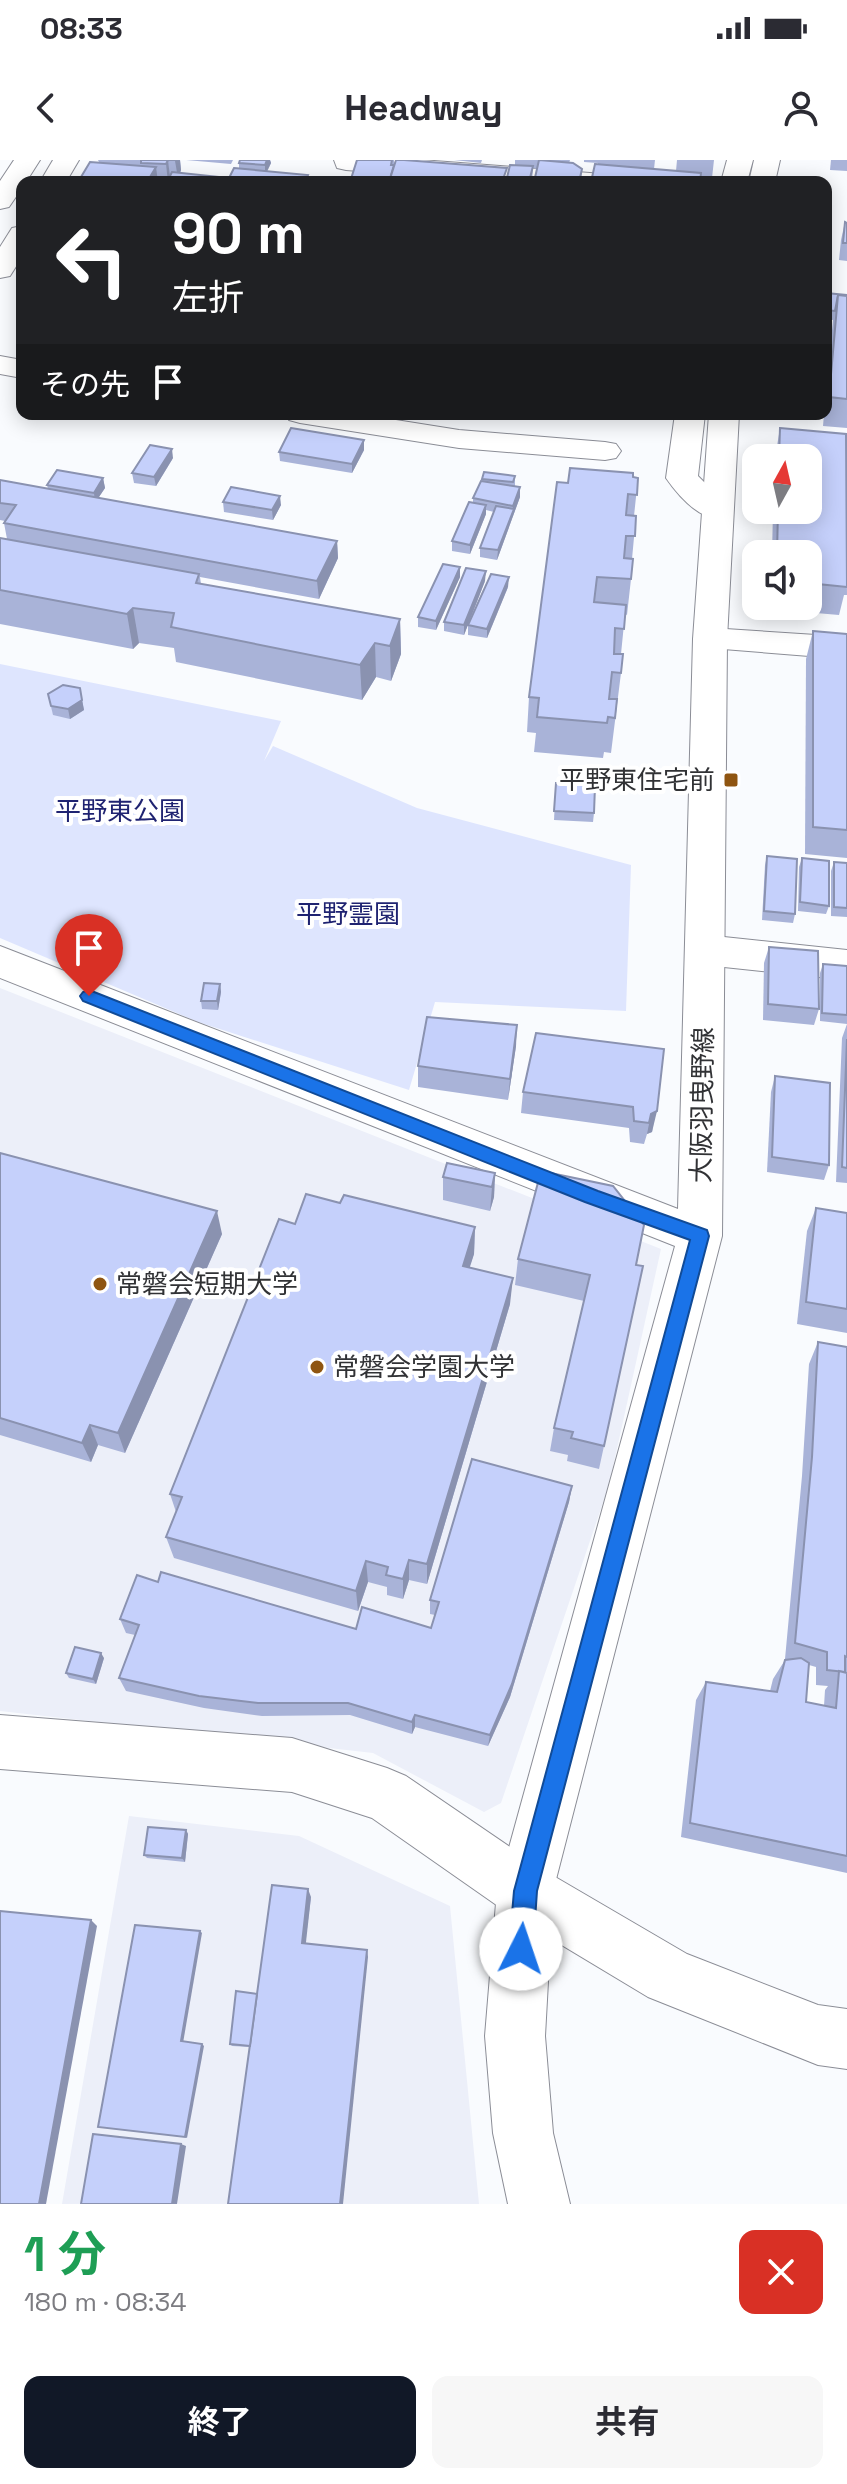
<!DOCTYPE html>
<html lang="ja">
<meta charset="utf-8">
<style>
:root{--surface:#fff;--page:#f7f7f7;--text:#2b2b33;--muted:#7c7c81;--accent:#111827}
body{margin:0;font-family:"Space Grotesk","Noto Sans JP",sans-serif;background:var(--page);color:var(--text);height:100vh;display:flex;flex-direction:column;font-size:30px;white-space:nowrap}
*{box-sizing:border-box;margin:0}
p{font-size:26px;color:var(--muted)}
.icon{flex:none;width:44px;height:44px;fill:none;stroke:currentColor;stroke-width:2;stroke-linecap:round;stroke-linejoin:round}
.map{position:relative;height:2044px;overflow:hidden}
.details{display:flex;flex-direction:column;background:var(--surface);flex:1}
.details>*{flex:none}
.guide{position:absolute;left:16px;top:16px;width:816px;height:244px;border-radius:16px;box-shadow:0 4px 20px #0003;background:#202124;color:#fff;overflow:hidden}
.needle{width:52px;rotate:8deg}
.fabs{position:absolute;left:742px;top:284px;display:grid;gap:16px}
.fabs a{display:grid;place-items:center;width:80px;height:80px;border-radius:16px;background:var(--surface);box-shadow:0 4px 20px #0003;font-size:40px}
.pin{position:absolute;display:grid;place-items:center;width:68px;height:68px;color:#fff;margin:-82px -34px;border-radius:50% 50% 50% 0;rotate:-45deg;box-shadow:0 0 8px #0007}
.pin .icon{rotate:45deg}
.me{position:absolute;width:88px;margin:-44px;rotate:4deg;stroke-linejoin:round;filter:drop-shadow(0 0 6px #0008)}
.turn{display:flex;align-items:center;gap:28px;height:168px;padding:0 24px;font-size:36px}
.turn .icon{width:104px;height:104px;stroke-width:2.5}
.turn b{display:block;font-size:56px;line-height:68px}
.then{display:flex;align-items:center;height:76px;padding:0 24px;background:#0003;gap:16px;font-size:30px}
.round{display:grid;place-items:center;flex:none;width:84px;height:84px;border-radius:16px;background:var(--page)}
.head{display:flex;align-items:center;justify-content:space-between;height:136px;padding:0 24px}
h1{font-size:48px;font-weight:700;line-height:60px;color:#1e9e55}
.action{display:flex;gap:16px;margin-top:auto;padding:16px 24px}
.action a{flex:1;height:92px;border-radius:16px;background:var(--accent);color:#fff;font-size:32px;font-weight:700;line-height:92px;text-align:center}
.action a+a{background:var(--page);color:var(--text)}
.status{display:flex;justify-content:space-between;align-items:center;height:56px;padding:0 40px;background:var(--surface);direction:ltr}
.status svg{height:22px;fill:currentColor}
header{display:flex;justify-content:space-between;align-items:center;height:104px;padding:0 24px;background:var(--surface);font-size:36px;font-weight:700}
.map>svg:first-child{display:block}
.built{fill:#eceff9}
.green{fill:#dee5fe}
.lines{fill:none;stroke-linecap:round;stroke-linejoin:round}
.street-casing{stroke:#8b8d96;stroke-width:2}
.secondary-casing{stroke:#8b8d96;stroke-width:2}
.street{fill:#fff;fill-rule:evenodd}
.secondary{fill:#fff;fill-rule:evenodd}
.wall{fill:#a9b3d8;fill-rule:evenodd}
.shaded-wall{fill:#8a92b0}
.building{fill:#c5d0fb;stroke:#8a92b0;stroke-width:2}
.route{fill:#1a73e8;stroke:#114b97;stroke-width:2}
.poi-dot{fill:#8f5511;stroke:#fff;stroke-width:3}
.labels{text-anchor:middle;stroke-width:8;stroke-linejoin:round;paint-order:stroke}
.poi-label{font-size:26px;fill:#313235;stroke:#fff;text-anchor:start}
.park-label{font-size:26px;fill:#1f2371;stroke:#fff}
.street-label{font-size:26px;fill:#313235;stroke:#fff}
</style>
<div class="status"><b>08:33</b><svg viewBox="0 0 49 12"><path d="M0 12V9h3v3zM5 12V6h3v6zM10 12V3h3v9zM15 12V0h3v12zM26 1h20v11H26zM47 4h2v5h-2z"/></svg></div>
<header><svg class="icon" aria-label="back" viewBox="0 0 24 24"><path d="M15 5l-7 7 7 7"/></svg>Headway<svg class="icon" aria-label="person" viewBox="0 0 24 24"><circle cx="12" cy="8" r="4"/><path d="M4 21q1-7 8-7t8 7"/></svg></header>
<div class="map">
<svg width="847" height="2044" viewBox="0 0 847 2044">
<rect width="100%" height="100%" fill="#f9fbfe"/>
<!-- built -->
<g class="built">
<polygon points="0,828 661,1089 609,1325 501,1643 484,1652 373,1593 0,1551"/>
<polygon points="129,1656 299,1676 450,1746 479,2044 62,2044"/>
</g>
<!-- green -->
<polygon class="green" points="0,504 281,561 264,601 273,586 417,648 631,705 626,851 435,842 409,930 198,862 0,778"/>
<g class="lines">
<!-- street casing -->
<g class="street-casing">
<g id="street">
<polygon points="334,0 421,0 603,14 612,16 616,22 502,22 346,10 337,8"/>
<polygon points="727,0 753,0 747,22 721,22"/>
<polygon points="0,196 22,200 22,218 0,214"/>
<polygon points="285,254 358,254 459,270 605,282 616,284 621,291 616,298 605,300 459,288 300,263 289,260"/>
<path d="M 675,254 L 705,254 L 698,316 L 733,351 L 728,358 C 703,364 680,338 666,318 Z"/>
<polygon points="710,468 847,477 847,499 698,487 693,479 698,471"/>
<polygon points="705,775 847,790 847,820 705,805 691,801 685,790 691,779"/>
<polygon points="0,1555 292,1578 387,1608 406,1616 545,1711 687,1794 818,1845 847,1849 847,1909 818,1905 648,1837 505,1751 372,1658 292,1632 0,1609"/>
</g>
</g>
<!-- secondary casing -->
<g class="secondary-casing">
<g id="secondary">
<polygon points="14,0 40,0 26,22 22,22 22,28 9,47 0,49 0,21"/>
<polygon points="53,0 79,0 66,22 40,22"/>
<polygon points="754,0 780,0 775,22 749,22"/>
<polygon points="22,66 22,97 10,116 0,118 0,87 12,68"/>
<polygon points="709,254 739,254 727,479 722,1076 553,1731 545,1876 553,1973 570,2044 508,2044 493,1973 485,1876 497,1731 675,1086 0,818 0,786 678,1049 693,479"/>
</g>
</g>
<!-- street -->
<use href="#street" class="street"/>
<!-- secondary -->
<use href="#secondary" class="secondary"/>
</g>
<!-- wall -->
<g class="wall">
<polygon points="98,0 180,0 181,10 180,13 167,22 158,22 99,2"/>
<polygon points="186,0 233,0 231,4"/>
<polygon points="240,0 270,0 271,3 267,12 239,9 239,3"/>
<polygon points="357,0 394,0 394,5 506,21 515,5 515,0 570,0 569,3 582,9 581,22 534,22 537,9 533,8 532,22 350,22"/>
<polygon points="454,0 482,0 481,3"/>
<polygon points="584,0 655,0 654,9 676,11 677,0 714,0 712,18 598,5 598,3 584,2"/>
<polygon points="831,0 847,0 847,11 830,10"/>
<polygon points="845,62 847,63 847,101 839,100 841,80"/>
<polygon points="826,133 847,135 847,268 823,266 824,254 826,254 826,231 833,160 826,159"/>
<polygon points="780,268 846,274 847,435 844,435 839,455 770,449 770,446 808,446 808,394 772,394 773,350 808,350 808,298 775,298"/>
<polygon points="364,280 364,290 352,313 280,301 279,292"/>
<polygon points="173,298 156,326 134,323 132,313"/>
<polygon points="484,312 515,316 515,326 520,337 497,400 480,397 480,388 494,352 486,350 486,354 470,394 452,391 452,381 473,342 473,338 482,321"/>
<polygon points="633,317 638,318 634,356 636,356 632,399 631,419 627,455 625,454 621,494 621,513 611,593 604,592 603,598 534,592 536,573 527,572 529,537 568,323"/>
<polygon points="103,318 105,328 98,338 337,381 338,398 319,439 200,417 201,424 400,459 401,494 391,521 376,517 362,540 176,502 174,488 139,483 133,489 0,464 0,378 7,379 4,363 5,361 0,360 0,320 48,329 47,325"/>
<polygon points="223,342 281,345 273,360 224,352"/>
<polygon points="460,407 460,417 436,470 418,467 418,457"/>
<polygon points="485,421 464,475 444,471 444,462"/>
<polygon points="508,427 487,478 468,475 468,465"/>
<polygon points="813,471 847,474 847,698 805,694 806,499"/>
<polygon points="80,528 84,550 70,559 53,555 48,534"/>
<polygon points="556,623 594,653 593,662 554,660"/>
<polygon points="767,696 795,754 793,763 762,760 765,705"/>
<polygon points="802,698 829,746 826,754 798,751 799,707"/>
<polygon points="834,702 847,703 847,757 831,756 831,711"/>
<polygon points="769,787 819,849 814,865 763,860 764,803"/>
<polygon points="823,804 847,806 847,1023 836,1022 842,878 847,864 820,861 820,813"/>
<polygon points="220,824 221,832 218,850 202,849 201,841"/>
<polygon points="516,886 508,940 418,927 418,906"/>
<polygon points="664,889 652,972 647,974 644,984 630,982 629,968 521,953 523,932"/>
<polygon points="775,916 829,1005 824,1020 767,1012 771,932"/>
<polygon points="0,993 222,1074 125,1293 98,1285 91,1302 0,1275"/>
<polygon points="495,1013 494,1037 490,1051 443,1040 443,1017"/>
<polygon points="340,1043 475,1067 474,1094 469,1108 510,1144 427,1424 409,1420 403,1439 387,1435 387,1427 368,1422 358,1451 174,1398 166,1377 176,1352 170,1334 295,1064"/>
<polygon points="816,1048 847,1053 847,1173 797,1164 807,1071"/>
<polygon points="518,1099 636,1105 604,1286 599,1309 567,1301 568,1295 550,1291 554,1268 584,1141 515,1125"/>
<path d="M 818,1182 L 847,1187 L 847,1713 L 681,1677 L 696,1540 L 706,1522 L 770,1531 L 773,1519 L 785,1500 L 788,1500 L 785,1499 L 802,1316 L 809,1204 ZM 809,1505 L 816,1507 L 816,1525 L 828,1526 L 825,1530 L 824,1546 L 806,1542 Z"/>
<polygon points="572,1326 569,1342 510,1537 488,1586 415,1567 412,1574 350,1555 262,1556 204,1548 126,1531 119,1518 135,1475 126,1473 120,1459 158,1422 356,1469 431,1468 435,1455 430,1454 430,1440"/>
<polygon points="104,1498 96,1524 69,1518 66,1513"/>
<polygon points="186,1670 188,1674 185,1702 147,1698 144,1695"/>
<polygon points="311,1737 305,1784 368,1797 250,1887 232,1886 230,1884"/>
</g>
<!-- shaded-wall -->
<g class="shaded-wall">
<polygon points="168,0 170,17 168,22 166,4"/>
<polygon points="174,0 180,0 181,10 178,18 175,1"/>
<polygon points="267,0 270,0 271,3 265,15 265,5"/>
<polygon points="156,7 158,22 147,22"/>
<polygon points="364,280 364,290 352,313 352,304"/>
<polygon points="172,289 173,298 156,326 154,317"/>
<polygon points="103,318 105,328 95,343 94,333"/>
<polygon points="520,327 520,337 497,400 498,390 512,352 513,346"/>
<polygon points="280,336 281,345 273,360 272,350"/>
<polygon points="486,345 486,354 470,394 470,385"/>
<polygon points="337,381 338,398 319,439 317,421"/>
<polygon points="460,407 460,417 436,470 436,461"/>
<polygon points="486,411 485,421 464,475 464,465"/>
<polygon points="509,417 508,427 487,478 487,469"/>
<polygon points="133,448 139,483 133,489 127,454"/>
<polygon points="400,459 401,494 391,521 390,486"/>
<polygon points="375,483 376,517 362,540 360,505"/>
<polygon points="82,540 84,550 70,559 68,549"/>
<polygon points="220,824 221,832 218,850 217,841"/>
<polygon points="517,865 516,886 508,940 510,919"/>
<polygon points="657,951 652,972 647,974 651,954"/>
<polygon points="495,1013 494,1037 490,1051 492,1027"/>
<polygon points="217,1051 222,1074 125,1293 118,1273"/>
<polygon points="475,1067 474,1094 462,1132 463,1106"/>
<polygon points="513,1118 510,1144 427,1424 427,1404"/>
<polygon points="90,1265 98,1285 91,1302 82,1283"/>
<polygon points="572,1326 569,1342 510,1537 488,1586 490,1575"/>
<polygon points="409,1400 409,1420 403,1439 403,1419"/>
<polygon points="366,1401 368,1422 358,1451 356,1431"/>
<polygon points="101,1493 104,1498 96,1524 93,1519"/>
<polygon points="415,1555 415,1567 412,1574 412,1562"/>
<polygon points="186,1670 188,1674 185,1702 182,1698"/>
<polygon points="308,1729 311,1737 305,1791 302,1783"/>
<polygon points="91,1760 97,1766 46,2044 39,2044"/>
<polygon points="200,1771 202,1773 183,1883 181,1881"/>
<polygon points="367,1790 368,1797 343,2044 340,2044"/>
<polygon points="202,1884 204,1886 187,1978 185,1977"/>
<polygon points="181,1984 186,1986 177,2044 172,2044"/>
</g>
<!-- building -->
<g class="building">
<polygon points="141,0 176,0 168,0 166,4 141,3"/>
<polygon points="240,0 267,0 265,5 239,3"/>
<polygon points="357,0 392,0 391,5 394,5 389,22 350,22"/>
<polygon points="396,0 404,0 507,8 502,22 389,22"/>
<polygon points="539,0 573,3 582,9 579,22 534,22"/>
<polygon points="90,2 156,7 147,22 78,22"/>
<polygon points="595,4 701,13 700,22 591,22"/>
<polygon points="510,5 533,6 529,22 506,22"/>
<polygon points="234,8 308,15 305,22 227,22"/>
<polygon points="172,12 220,17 218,22 167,22"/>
<polygon points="845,62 847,63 847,83 843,83"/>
<polygon points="826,133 847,135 847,136 838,135 835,151 826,150"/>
<polygon points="838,135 847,136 847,239 829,237"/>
<polygon points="291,268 364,280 352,304 279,292"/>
<polygon points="780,268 846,274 847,427 808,423 808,394 777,394 778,350 808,350 808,298 779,298"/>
<polygon points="150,285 172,289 154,317 132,313"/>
<polygon points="570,308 633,313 633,317 638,318 637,335 628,334 626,355 636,356 635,376 626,376 624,398 633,399 631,419 597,417 594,442 626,445 624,469 615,468 614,494 623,494 621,513 612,512 609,539 617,539 615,558 608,557 607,563 537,557 539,538 529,537 557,322 568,323"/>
<polygon points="57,310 103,318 94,333 47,325"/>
<polygon points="484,312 515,316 513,322 482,319"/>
<polygon points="0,320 337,381 317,421 4,363 16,345 0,343"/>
<polygon points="481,321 520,327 513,346 473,338"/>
<polygon points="231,327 280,336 272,350 223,342"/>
<polygon points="469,342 486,345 470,385 452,381"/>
<polygon points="496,346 514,349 498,390 480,388"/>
<polygon points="0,378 199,414 196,423 400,459 390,486 375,483 360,505 171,467 174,453 133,448 127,454 0,430"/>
<polygon points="443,404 460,407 436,461 418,457"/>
<polygon points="466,408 486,411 464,465 444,462"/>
<polygon points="491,414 509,417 487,469 468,465"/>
<polygon points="813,471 847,474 847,670 813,667"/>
<polygon points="63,525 80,528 82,540 68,549 51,546 48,534"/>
<polygon points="556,623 595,626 594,653 554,651"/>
<polygon points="767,696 797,699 795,754 764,751"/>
<polygon points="802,698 829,701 829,746 800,742"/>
<polygon points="834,702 847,703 847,748 834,747"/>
<polygon points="769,787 818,791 819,849 768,844"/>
<polygon points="823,804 847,806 847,855 822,853"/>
<polygon points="204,823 220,824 217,841 201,841"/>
<polygon points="427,857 517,865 510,919 418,906"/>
<polygon points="536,873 664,889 657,951 651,954 649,963 634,961 633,947 523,932"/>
<polygon points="847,879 847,1008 842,1007"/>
<polygon points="775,916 830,923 829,1005 772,997"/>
<polygon points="0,993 217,1051 118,1273 90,1265 82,1283 0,1258"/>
<polygon points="447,1003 495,1013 492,1027 443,1017"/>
<polygon points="541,1011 613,1026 644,1065 636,1105 643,1106 604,1286 571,1278 573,1272 554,1268 590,1115 518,1099"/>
<polygon points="306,1034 340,1043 344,1035 475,1067 463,1106 513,1118 427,1404 409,1400 403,1419 386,1415 388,1407 366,1401 356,1431 166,1377 182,1337 170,1334 279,1059 295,1064"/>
<polygon points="816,1048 847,1053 847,1149 806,1142"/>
<polygon points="818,1182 847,1187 847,1497 845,1496 845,1512 827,1510 827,1492 795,1483 812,1297"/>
<polygon points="472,1299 572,1326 512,1524 490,1575 415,1555 412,1562 348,1543 258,1543 199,1536 119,1518 139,1465 120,1459 137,1415 158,1422 161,1412 356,1469 362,1447 431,1468 439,1442 430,1440"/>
<polygon points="75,1487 101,1493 93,1519 66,1513"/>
<polygon points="801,1498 809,1503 806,1542 836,1548 839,1511 847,1513 847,1696 690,1663 706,1522 777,1532 785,1500"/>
<polygon points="148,1667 186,1670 182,1698 144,1695"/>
<polygon points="272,1725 308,1729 302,1783 367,1790 340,2044 228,2044"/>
<polygon points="0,1751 91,1760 39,2044 0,2044"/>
<polygon points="135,1765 200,1771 181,1881 202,1884 185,1977 98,1967"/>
<polygon points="236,1831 257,1834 250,1886 230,1884"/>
<polygon points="93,1974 181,1984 172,2044 81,2044"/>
</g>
<!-- route -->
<polygon class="route" points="89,830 598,1031 707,1070 709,1076 537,1731 533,1789 530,1797 521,1801 513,1797 509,1789 514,1731 690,1080 585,1042 83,841 80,836 83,832"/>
<!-- markers -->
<g class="poi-dot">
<rect x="723" y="612" width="16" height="16" rx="4"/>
<circle cx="100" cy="1124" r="8"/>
<circle cx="317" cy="1207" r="8"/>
</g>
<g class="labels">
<!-- poi labels -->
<g class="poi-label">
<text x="715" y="629" text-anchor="end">平野東住宅前</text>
<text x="116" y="1133">常磐会短期大学</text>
<text x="333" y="1216">常磐会学園大学</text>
</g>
<!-- park labels -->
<g class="park-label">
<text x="120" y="660">平野東公園</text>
<text x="348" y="763">平野霊園</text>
</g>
<!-- street labels -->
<g class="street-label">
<text transform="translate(702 945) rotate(-89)" y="9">大阪羽曳野線</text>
</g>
</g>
</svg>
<div class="fabs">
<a><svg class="needle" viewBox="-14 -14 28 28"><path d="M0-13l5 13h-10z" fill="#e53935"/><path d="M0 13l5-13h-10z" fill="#7c7c81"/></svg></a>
<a><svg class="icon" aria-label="sound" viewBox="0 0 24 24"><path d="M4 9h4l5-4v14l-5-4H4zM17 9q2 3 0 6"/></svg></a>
</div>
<div class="pin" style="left:89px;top:836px;background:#d93025"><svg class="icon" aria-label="arrive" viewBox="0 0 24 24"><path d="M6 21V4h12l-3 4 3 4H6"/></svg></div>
<svg class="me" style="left:521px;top:1789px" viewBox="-20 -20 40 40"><circle r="19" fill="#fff"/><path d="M0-13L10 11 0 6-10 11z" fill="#1a73e8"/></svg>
<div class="guide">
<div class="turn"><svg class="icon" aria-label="left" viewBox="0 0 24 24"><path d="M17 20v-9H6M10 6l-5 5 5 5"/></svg><div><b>90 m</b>左折</div></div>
<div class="then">その先<svg class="icon" aria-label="arrive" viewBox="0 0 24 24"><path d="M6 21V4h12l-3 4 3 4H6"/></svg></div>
</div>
</div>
<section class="details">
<div class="head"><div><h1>1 分</h1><p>180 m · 08:34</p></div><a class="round" style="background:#d93025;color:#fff"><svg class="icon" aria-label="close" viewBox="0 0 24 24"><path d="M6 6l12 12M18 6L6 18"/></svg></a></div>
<div class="action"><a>終了</a><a>共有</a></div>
</section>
